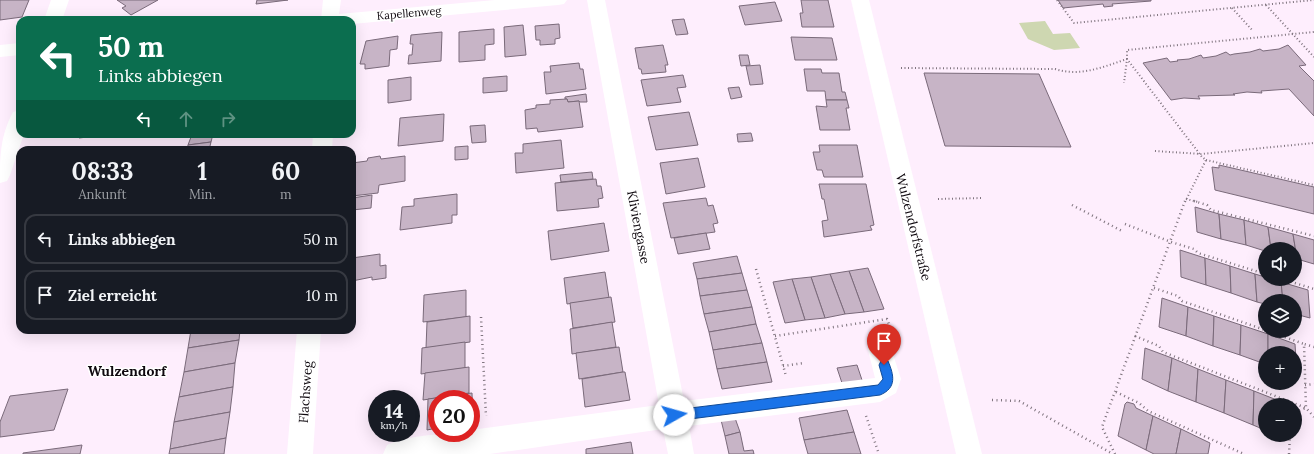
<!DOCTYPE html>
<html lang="de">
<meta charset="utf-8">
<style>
:root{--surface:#171b24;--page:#20242c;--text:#f1f3f6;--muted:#9ea1a6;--line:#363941}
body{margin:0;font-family:Lora,serif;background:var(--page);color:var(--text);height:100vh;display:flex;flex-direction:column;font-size:15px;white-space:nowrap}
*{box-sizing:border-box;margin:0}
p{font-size:13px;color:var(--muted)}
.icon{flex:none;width:22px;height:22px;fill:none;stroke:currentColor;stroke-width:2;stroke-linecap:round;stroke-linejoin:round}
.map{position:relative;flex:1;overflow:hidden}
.panel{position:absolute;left:16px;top:146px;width:340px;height:188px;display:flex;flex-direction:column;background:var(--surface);border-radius:12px;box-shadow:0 4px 16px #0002}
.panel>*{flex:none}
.guide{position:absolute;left:16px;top:16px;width:340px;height:122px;border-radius:12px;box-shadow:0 4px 16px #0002;background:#0b6e4f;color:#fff;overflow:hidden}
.controls{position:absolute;left:1258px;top:242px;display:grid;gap:8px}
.controls a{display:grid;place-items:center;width:44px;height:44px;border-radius:50%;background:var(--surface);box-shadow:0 4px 16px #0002;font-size:20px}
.speed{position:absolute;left:368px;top:390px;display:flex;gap:8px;font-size:20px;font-weight:700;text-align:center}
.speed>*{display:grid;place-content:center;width:52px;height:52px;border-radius:50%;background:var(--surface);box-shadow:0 4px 16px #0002;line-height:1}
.speed small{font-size:10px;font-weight:400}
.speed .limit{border:6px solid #d22;background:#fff;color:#111}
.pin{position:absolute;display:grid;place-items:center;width:34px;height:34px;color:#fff;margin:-41px -17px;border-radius:50% 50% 50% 0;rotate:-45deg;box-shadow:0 0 4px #0007}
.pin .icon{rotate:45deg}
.me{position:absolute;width:44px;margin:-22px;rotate:83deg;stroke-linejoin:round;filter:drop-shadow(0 0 3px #0008)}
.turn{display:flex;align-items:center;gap:14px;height:84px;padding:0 16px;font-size:18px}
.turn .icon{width:52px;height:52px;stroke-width:2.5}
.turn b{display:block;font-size:28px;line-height:34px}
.lanes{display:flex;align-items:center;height:38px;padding:0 16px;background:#0003;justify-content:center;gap:20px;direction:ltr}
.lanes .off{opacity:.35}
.eta{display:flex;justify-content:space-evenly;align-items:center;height:68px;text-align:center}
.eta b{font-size:24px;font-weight:700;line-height:28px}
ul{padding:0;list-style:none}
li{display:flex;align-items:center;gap:12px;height:50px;margin:0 8px 6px;padding:0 8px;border:2px solid var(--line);border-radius:12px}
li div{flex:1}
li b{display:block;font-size:15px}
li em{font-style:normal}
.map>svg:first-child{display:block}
.green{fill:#ced7b1}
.building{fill:#c7b4c6;stroke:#7a6a7a}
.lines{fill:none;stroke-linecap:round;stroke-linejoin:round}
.path-far1{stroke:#7f747e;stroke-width:2;stroke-dasharray:1 2.5;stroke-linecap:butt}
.path{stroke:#7f747e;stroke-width:2.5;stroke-dasharray:1 3.5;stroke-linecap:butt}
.minor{fill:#fff;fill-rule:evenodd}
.route{fill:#1a73e8;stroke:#114b97}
.labels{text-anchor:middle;stroke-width:3;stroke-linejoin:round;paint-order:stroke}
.far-street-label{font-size:11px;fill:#0f090f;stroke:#fff}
.street-label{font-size:13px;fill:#0f090f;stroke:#fff}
.neighbourhood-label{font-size:14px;font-weight:bold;fill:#0f090f;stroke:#fff}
</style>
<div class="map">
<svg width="1314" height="454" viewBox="0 0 1314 454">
<rect width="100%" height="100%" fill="#feeefd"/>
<!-- green -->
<polygon class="green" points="1045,21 1053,34 1070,33 1080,48 1054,50 1028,39 1019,23"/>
<!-- building -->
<g class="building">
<polygon points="0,0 29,0 22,17 0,20"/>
<polygon points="117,0 158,0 131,15 122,8 126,6"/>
<polygon points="257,0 288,0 256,4"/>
<polygon points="801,0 828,0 834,27 802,27 800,13 803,13"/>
<polygon points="1058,0 1151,0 1151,1 1112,4 1113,6 1104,7 1103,4 1063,8"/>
<polygon points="775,2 782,21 745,25 739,6"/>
<polygon points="684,19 688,34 676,35 672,20"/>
<polygon points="559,24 560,38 555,39 555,44 540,45 540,40 536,40 535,26"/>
<polygon points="523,25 526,55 505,57 504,27"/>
<polygon points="494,29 494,44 485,45 485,60 459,62 459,32"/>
<polygon points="442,32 441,61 408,64 409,55 412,55 413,44 410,44 411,35"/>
<polygon points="398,36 397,49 390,50 389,66 365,69 365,64 360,64 366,41"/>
<polygon points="791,37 832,38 837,60 795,60"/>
<polygon points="663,45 668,65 665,65 666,72 642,74 641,69 639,69 635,48"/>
<polygon points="1288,45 1306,65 1299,66 1314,81 1314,116 1289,89 1261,91 1262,93 1247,92 1233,94 1235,95 1198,96 1200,99 1184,98 1171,100 1143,63 1167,58 1170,62 1178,61 1177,60 1189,59 1201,55 1203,58 1216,56 1226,52 1230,55 1234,54 1250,52 1260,49 1263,51 1279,49"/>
<polygon points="739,55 748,55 750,65 741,66"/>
<polygon points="579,63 580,69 583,69 586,89 546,94 544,72 551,72 550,66"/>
<polygon points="760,65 763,84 750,85 746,66"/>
<polygon points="804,69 821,69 822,73 839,73 842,92 845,92 847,100 826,100 825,91 807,91"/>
<polygon points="924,73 1039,74 1071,147 945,146"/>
<polygon points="683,75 686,87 677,88 681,102 647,106 641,80"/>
<polygon points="507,76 507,91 483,93 483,78"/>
<polygon points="411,77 411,100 388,103 388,80"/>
<polygon points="739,87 742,97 731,99 728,88"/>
<polygon points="586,94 587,102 580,102 579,101 568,102 567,99 565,99 565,97"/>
<polygon points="567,99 568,102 579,101 583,127 538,132 537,128 526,129 525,110 536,108 536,105 550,104 550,100"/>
<polygon points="826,100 847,100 849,108 846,108 850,130 820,130 816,106 827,107"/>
<polygon points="689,112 698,145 656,150 648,117"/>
<polygon points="444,114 443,141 398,146 400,118"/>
<polygon points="485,125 486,142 472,143 470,126"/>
<polygon points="751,133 753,141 738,142 737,134"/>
<polygon points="81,134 113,134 79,138"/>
<polygon points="213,134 211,142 188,145 191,137"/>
<polygon points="561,140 564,168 516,173 515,153 523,153 523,144"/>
<polygon points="211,142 209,150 187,150 188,145"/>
<polygon points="819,145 857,145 863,177 824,177 822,170 817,170 813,152 820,152"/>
<polygon points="468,146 468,159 455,160 455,147"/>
<polygon points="380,156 381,159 405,156 405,181 379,185 378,193 352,196 352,163 367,161 368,158"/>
<polygon points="698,158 705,187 666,194 660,163"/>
<polygon points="1219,165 1314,187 1314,214 1215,190 1212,167 1219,168"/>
<polygon points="592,172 593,179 561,182 560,175"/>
<polygon points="596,179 597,186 601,186 603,198 598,199 599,207 557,211 555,183"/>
<polygon points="819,184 866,184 874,225 870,226 872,230 824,237 822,221 828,220 824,199 822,199"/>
<polygon points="457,194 457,215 452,215 452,223 400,230 402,207 414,206 414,199"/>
<polygon points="372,195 371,208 352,210 352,198"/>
<polygon points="706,198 708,206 713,205 718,223 713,224 715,232 671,238 663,203"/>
<polygon points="1195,207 1219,214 1221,239 1197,232"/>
<polygon points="1219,214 1244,220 1246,245 1221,239"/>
<polygon points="1244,220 1268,227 1271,249 1265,249 1265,251 1246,245"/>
<polygon points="604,223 609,251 551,260 548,231"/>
<polygon points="1268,227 1293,234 1297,259 1295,259 1295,249 1271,249"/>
<polygon points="706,233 710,249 678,254 674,238"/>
<polygon points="1293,234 1314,240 1314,264 1297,259"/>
<polygon points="1180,250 1205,258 1206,285 1181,277"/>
<polygon points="380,254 380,266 386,265 386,278 372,280 372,277 352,281 352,258"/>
<polygon points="737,256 742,273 697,279 693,263"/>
<polygon points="1205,258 1230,266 1231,293 1206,285"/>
<polygon points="1230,266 1255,274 1257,302 1231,293"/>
<polygon points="868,268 884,309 864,312 849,271"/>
<polygon points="849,271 864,312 845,314 830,274"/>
<polygon points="605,272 609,298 567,304 564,278"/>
<polygon points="742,273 747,290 700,296 697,279"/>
<polygon points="830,274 845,314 825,318 811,277"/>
<polygon points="1255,274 1265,277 1265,279 1272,279 1281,282 1283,301 1265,301 1265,304 1257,302"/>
<polygon points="811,277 825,318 805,320 792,279"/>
<polygon points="792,279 805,320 785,323 773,282"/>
<polygon points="1281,282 1308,290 1310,318 1295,314 1295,301 1283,301"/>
<polygon points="466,290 466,317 423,322 424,295"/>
<polygon points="747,290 752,307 704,314 700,296"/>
<polygon points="611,297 615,322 573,328 570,303"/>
<polygon points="1162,298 1188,307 1186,336 1159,327"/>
<polygon points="752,307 756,324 709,332 704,314"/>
<polygon points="1188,307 1214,316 1213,346 1186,336"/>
<polygon points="470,316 470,342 426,348 427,322"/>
<polygon points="1214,316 1241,325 1240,355 1213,346"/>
<polygon points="612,322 616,347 572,354 570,329"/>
<polygon points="756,324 762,343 713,350 709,332"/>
<polygon points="1241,325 1268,334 1268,353 1265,353 1265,364 1240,355"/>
<polygon points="191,330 240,330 239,340 188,348"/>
<polygon points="1268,334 1295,344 1297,375 1295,374 1295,353 1268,353"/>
<polygon points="239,340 235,363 184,372 188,348"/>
<polygon points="465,342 465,368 421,374 422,348"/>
<polygon points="762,343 767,362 717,369 713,350"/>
<polygon points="619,347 623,372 579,379 576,353"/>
<polygon points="1145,348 1172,358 1168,391 1142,379"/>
<polygon points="1172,358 1198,369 1196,402 1168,391"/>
<polygon points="767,362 772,382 722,389 717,369"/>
<polygon points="235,363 233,387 179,397 184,372"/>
<polygon points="857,365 863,383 843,386 837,368"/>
<polygon points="469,367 469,393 423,400 425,373"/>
<polygon points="1198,369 1226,380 1224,413 1196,402"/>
<polygon points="623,372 625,372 630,400 585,407 582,379"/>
<polygon points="1226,380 1254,391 1253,425 1224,413"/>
<polygon points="233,387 230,412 174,422 179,397"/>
<polygon points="68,389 54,430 0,437 0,422 10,396"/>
<polygon points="1254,391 1282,402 1282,405 1265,405 1265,430 1253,425"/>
<polygon points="472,393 473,424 471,424 471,399 437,399 437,428 427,430 428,399"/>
<polygon points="1127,402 1134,404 1136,408 1153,416 1146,450 1118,436 1125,404"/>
<polygon points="847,410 854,432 804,440 799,418"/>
<polygon points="230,412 226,438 170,449 174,422"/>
<polygon points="1153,416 1181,429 1176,454 1154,454 1146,450"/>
<polygon points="735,418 740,432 725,436 721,420"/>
<polygon points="1181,429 1210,443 1208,454 1176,454"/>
<polygon points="740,432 744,451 753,450 754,454 729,454 725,436"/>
<polygon points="854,432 861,454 808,454 804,440"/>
<polygon points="226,438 224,454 169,454 170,449"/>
<polygon points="631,442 633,454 586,454 586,449"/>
<polygon points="82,445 80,454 23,454 23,453"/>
</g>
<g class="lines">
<!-- path-far1 -->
<g class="path-far1">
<polyline points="1057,0 1074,23 1314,0"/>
<polyline points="1266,5 1314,57"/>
<polyline points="1232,8 1253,31"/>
<path d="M 901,68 L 1055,69 C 1080,77 1103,67 1127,59 L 1124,83"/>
<polyline points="1155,151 1201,154 1314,143"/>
<polyline points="1206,160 1314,185"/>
<polyline points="938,199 983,198"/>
<polyline points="1186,199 1198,202"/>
<polyline points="1185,202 1206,160 1202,157 1127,59 1127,50 1314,32"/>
</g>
<!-- path -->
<g class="path">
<polyline points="1194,201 1207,205 1211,210 1314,236"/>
<polyline points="1072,205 1122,231"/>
<polyline points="1125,224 1171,242 1194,249 1198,253 1265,274"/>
<polyline points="756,269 786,376"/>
<polyline points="1282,279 1314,289"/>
<polyline points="1154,288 1178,296 1182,301 1265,330"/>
<polyline points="481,317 486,416"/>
<polyline points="1268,331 1304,344"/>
<polyline points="775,336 887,319 891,330"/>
<polyline points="1135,336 1159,346 1163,352 1306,408 1314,417"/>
<polyline points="783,366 804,363"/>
<polyline points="1305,385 1314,384"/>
<polyline points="1116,392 1139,403 1148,411 1244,454"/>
<polyline points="992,400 1019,401 1113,454"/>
<polyline points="1295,412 1306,408 1304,344 1314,347"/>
<polyline points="866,416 879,454"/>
<polyline points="1115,454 1102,427 1185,201"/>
<polyline points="1289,454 1290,435"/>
</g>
<!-- minor -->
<g class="minor">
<polygon points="51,0 69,0 62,20 44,20"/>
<polygon points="323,0 341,0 339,14 495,0 567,0 564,4 558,5 352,24 352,20 321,20"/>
<path d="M 587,0 L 605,0 L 684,401 L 875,378 L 868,350 L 871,342 L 880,339 L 889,342 L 901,379 L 896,393 L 880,402 L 689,426 L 694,454 L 668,454 L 663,429 L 490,454 L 383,454 L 387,445 C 409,435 446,433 471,433 L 471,430 L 659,405 Z"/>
<polygon points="851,0 869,0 982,454 956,454"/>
<polygon points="20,43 20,55 0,57 0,45"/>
<path d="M 20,110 L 20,134 L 24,134 L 10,175 L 7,181 L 0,183 C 0,156 0,137 13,112 Z"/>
<polygon points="313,134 333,134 332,150 312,150"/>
<polygon points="297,330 321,330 313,454 287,454"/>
</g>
</g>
<!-- route -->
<path class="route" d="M 884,360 L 888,361 C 894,375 897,388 880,395 L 674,421 L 670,419 L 668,415 L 670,412 L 674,410 L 878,385 L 883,379 L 879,365 L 881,361 Z"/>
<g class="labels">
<!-- far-street labels -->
<g class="far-street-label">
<text transform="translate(409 13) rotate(-5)" y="4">Kapellenweg</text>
</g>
<!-- street labels -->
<g class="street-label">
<text transform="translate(639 227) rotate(79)" y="5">Kliviengasse</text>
<text transform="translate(914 227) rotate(76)" y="5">Wulzendorfstraße</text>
<text transform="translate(305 392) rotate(-86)" y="5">Flachsweg</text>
</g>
<!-- neighbourhood labels -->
<g class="neighbourhood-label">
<text x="127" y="376">Wulzendorf</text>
</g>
</g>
</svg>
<div class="controls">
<a><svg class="icon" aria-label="sound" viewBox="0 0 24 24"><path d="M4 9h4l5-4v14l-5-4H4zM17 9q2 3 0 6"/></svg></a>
<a><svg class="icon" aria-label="layers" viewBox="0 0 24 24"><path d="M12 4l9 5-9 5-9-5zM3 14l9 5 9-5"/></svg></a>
<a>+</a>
<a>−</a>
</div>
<div class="speed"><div>14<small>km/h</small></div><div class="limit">20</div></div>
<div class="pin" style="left:884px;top:365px;background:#d93025"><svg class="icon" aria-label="arrive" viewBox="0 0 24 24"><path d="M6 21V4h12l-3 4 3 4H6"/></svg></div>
<svg class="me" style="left:674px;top:415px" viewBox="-20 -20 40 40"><circle r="19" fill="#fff"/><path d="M0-13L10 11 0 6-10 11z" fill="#1a73e8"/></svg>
<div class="guide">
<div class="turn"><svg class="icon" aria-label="left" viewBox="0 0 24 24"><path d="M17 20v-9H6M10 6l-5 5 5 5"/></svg><div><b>50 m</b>Links abbiegen</div></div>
<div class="lanes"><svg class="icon" aria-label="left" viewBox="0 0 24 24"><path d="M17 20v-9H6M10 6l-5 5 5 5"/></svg><svg class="icon off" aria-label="ahead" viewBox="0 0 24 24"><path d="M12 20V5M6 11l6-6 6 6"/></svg><svg class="icon off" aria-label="right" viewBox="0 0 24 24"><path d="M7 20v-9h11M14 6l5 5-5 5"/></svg></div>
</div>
<section class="panel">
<div class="eta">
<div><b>08:33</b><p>Ankunft</p></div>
<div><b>1</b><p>Min.</p></div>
<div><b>60</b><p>m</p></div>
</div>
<ul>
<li><svg class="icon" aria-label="left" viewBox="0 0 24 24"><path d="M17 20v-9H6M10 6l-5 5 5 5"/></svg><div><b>Links abbiegen</b></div><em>50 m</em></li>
<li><svg class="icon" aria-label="arrive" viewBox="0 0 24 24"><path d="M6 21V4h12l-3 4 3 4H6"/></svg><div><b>Ziel erreicht</b></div><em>10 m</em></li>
</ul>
</section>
</div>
